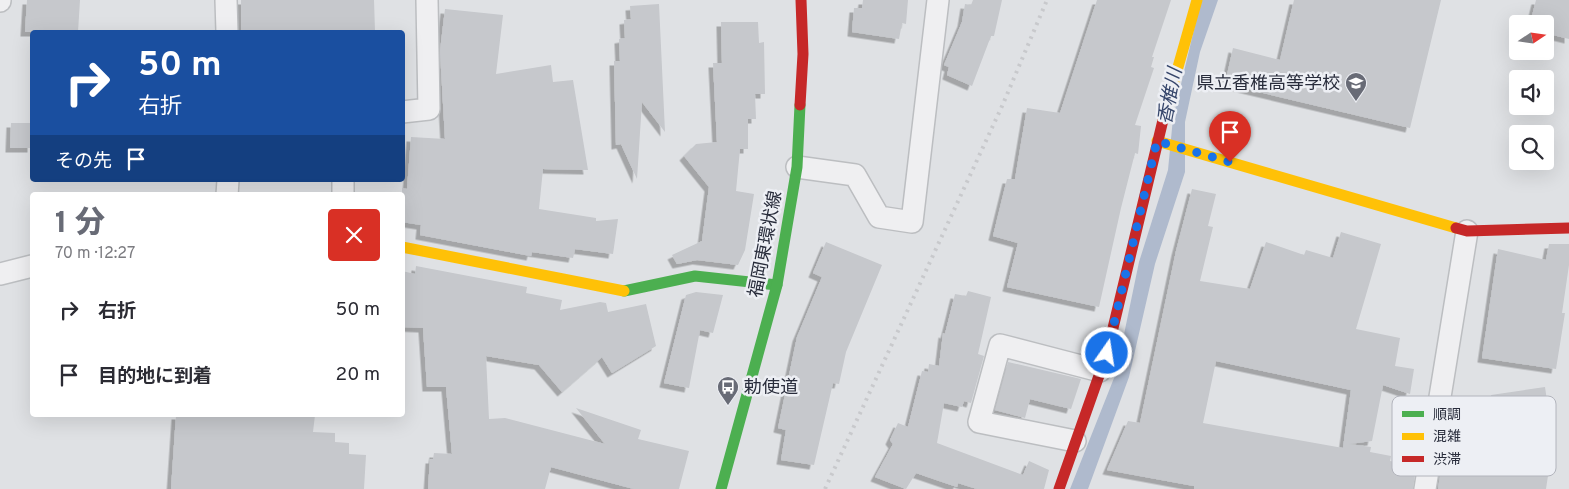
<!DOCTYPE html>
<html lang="ja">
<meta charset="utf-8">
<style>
:root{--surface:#fff;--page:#f2f2f3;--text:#2b2b33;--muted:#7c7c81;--accent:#686b76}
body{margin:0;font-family:Overpass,"Noto Sans JP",sans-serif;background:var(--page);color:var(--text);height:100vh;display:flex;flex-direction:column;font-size:19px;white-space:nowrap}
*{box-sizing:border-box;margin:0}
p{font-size:16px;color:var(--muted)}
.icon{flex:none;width:28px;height:28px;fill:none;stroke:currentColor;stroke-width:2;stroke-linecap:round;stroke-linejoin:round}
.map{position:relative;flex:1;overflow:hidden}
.side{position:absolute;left:30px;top:192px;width:375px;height:225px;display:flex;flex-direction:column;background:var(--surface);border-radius:5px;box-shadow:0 5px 20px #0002}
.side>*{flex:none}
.guide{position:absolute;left:30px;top:30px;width:375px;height:152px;border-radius:5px;box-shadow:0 5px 20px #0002;background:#1a4fa0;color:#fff;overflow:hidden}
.needle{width:32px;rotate:77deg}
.buttons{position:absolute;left:1509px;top:15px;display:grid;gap:10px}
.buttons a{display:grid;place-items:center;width:45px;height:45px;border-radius:5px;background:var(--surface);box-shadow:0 5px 20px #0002;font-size:25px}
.pin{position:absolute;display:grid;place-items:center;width:42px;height:42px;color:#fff;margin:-51px -21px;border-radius:50% 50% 50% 0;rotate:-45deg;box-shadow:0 0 5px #0007}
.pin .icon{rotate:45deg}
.me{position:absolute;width:55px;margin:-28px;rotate:13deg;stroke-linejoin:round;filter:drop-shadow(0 0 4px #0008)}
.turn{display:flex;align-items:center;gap:18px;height:105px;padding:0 25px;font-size:22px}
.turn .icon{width:65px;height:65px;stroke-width:2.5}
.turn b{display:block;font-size:35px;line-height:42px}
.then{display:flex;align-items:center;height:48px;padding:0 25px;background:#0003;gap:10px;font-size:19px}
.round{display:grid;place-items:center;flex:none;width:52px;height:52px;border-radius:5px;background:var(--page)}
.headline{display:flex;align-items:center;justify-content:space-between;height:85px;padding:0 25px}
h1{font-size:30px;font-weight:800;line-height:38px;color:var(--accent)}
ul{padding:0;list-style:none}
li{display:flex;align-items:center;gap:15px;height:65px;padding:0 25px}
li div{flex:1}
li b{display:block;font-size:19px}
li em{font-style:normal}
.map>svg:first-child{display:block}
.water{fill:#afbacd}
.building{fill:#c6c8cc;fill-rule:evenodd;filter:url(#shadow)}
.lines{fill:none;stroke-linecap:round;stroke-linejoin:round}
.street-casing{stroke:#bcbec1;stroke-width:24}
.street{stroke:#efeff1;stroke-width:21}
.fast{stroke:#4caf50;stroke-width:11}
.slow{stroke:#ffc107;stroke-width:11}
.jam{stroke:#c62828;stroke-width:11}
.rail{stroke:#c8c9cc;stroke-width:4;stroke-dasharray:2.5 5;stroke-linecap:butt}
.route{stroke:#1a73e8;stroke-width:9;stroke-dasharray:0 16.2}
.labels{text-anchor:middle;stroke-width:5;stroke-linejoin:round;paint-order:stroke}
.poi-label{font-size:18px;fill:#282c3b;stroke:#edeff4;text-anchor:end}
.street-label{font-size:18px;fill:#282c3b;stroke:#edeff4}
.water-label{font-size:19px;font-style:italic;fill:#36466b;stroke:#edeff4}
.key{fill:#edeff4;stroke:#b2b4bc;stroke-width:1}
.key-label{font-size:14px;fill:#282c3b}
</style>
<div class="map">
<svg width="1569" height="489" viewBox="0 0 1569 489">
<defs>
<filter id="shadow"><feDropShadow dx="-4.5" dy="4.5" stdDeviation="0" flood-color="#0004"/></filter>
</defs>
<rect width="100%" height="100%" fill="#dfe1e4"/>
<!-- water -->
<polygon class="water" points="1201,0 1218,0 1200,52 1185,122 1185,172 1155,264 1129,377 1088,489 1070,489 1116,373 1139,262 1168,170 1173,118"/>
<!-- building -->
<g class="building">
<polygon points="27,0 80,0 78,32 25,32"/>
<polygon points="241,0 374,0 375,32 241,32"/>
<polygon points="863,0 908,0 906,24 902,23 899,39 852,32 854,8 862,8"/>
<polygon points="973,0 1002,0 994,36 991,36 972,86 947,75 949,67 944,65 962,22 965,4 971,5"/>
<polygon points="1097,0 1171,0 1152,57 1154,57 1151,67 1154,68 1135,125 1141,126 1138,154 1135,153 1121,208 1099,307 1007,287 1018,243 993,236 1007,179 1015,179 1027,108 1060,113"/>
<polygon points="1294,0 1441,0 1410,128 1225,84 1233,48 1280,60"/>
<polygon points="1536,0 1569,0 1569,39 1545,33 1545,24 1530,24"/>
<polygon points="659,4 665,132 642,102 637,179 621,144 616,145 614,61 620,61 619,39 625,38 624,20 631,19 630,6"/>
<polygon points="445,9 503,15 496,74 551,65 553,82 573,80 588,170 543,169 539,209 596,218 596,221 618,219 613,254 575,249 573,258 532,252 531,256 420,235 421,225 402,222 402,188 407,189 411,137 445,139 440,51"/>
<polygon points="721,22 758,22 759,43 764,42 765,94 755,94 756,119 748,119 748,149 740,149 736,191 754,194 745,250 738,265 697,260 677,264 672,255 702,241 709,187 684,156 696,144 717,142 713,63 722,63"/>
<polygon points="11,123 32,123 32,148 10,148"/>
<path d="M 1192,189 L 1216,194 L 1208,226 L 1213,227 L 1200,281 L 1250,289 L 1266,242 L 1304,255 L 1306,250 L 1333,258 L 1341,232 L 1381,244 L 1356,329 L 1400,338 L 1395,366 L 1414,369 L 1410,394 L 1383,385 L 1372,441 L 1349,444 L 1371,447 L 1370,452 L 1391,456 L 1390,461 L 1416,466 L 1413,489 L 1194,489 L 1194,486 L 1107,470 L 1128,421 L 1140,423 L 1176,251 ZM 1216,361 L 1351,390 L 1343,448 L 1203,423 Z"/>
<polygon points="826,242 882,265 846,352 839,384 833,383 814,465 781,460 786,430 778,428 797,337 822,277 813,273"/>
<polygon points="1549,244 1569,244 1569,265 1562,313 1565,313 1556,369 1482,358 1498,249 1546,260"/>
<polygon points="416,266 527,287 526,293 562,300 560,310 600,302 606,303 608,312 646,304 656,346 612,373 602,357 562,392 539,365 486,356 489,419 505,418 605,444 576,408 641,430 638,439 689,451 679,489 634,489 551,467 545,489 428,489 430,459 433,459 434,453 452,454 446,387 427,387 423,328 402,327 402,271 415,274"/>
<polygon points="968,291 991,297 978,354 984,356 971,403 964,401 962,407 944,403 937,443 1023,475 1029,461 1049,470 1044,489 977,489 958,483 957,487 916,473 906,489 875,477 893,444 890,440 898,423 908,427 922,371 928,372 929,364 939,366 943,333 945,334 955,294 966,296"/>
<polygon points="696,292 723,295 713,333 700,330 689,388 664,383 686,295"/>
<polygon points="1008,362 1081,379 1071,409 1030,399 1025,418 995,410"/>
<polygon points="1545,387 1553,442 1546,489 1438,489 1443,457 1512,467 1520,418 1475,425 1472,404 1492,401 1491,395"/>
<polygon points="176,415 315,415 313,432 335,433 335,442 349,443 349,454 366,455 364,489 171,489"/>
</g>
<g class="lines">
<!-- street casing -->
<g class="street-casing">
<g id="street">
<polyline points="226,0 227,32"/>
<polyline points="0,1 0,0"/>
<polyline points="402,112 429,109 427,0"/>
<polyline points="797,167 855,175 879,217 912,222 938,0"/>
<polyline points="227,195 228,180"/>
<polyline points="343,195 343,180"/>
<polyline points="0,274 32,266"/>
<polyline points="1075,441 979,422 1000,345 1100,371"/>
<polyline points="1425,489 1467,231"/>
</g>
</g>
<!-- street -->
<use href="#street" class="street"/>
<!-- fast -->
<g class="fast">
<polyline points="624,291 695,276 777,285"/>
<polyline points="721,489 777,285 797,167 800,105"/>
</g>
<!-- slow -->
<g class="slow">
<polyline points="1163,120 1197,0"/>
<polyline points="1157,141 1456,228"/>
<polyline points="402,247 624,291"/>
</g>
<!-- jam -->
<g class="jam">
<polyline points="800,105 803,54 801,0"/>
<polyline points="1456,228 1467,231 1569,228"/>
<polyline points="1059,489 1107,353 1163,120"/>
</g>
<!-- rail -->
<polyline class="rail" points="825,489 1003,104 1047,0"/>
</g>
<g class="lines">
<!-- route -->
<polyline class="route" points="1107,353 1157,141 1230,162"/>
</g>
<!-- icons -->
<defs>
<g id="school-pin" transform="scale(1.125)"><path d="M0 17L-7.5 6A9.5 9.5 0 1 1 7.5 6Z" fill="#686b76" stroke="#edeff4"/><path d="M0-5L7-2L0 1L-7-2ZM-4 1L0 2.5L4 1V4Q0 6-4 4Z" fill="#fff"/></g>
<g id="bus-pin" transform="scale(1.125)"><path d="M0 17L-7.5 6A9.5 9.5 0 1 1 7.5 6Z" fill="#686b76" stroke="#edeff4"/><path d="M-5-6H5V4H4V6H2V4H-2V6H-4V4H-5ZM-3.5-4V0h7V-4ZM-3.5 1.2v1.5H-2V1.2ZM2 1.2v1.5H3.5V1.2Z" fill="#fff"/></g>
</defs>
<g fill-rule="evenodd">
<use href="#school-pin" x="1356" y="83"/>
<use href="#bus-pin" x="728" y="387"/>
</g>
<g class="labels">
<!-- poi labels -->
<g class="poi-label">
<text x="1340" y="89">県立香椎高等学校</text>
<text x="744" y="393" text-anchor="start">勅使道</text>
</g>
<!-- street labels -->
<g class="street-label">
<text transform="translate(765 244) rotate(-79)" y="6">福岡東環状線</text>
</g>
<!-- water labels -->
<g class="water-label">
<text transform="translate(1169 96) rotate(-79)" y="7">香椎川</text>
</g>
</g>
<!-- legend -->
<rect x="1392" y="396" width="164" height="80" rx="8" class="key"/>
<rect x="1402" y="411" width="22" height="6" fill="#4caf50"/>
<rect x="1402" y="433" width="22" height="7" fill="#ffc107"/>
<rect x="1402" y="456" width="22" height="6" fill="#c62828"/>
<g class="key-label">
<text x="1433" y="419">順調</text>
<text x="1433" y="441">混雑</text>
<text x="1433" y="464">渋滞</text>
</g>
</svg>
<div class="buttons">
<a><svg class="needle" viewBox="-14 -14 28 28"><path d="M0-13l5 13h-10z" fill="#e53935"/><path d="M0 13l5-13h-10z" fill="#7c7c81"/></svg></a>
<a><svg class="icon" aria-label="sound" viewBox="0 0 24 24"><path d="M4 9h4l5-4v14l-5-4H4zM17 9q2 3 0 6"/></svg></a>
<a><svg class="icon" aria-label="search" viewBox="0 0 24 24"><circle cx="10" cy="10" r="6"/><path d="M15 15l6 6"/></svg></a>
</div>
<div class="pin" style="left:1230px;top:162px;background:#d93025"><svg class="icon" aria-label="arrive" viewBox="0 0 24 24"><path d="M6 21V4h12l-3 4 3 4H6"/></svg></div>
<svg class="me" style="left:1107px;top:353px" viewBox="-20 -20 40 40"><circle r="17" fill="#1a73e8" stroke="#fff" stroke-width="3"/><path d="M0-11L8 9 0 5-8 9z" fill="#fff"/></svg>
<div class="guide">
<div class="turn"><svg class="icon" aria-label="right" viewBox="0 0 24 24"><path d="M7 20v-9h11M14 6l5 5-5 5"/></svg><div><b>50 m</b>右折</div></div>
<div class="then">その先<svg class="icon" aria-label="arrive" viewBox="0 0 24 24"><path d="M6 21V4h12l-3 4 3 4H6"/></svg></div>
</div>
<section class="side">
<div class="headline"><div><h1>1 分</h1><p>70 m · 12:27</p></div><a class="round" style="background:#d93025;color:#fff"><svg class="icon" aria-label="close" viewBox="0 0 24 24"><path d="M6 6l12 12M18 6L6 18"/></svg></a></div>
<ul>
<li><svg class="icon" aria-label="right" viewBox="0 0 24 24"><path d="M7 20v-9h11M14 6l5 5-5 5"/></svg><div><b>右折</b></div><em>50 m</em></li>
<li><svg class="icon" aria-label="arrive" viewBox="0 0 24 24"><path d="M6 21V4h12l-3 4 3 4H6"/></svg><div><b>目的地に到着</b></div><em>20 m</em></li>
</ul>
</section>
</div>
